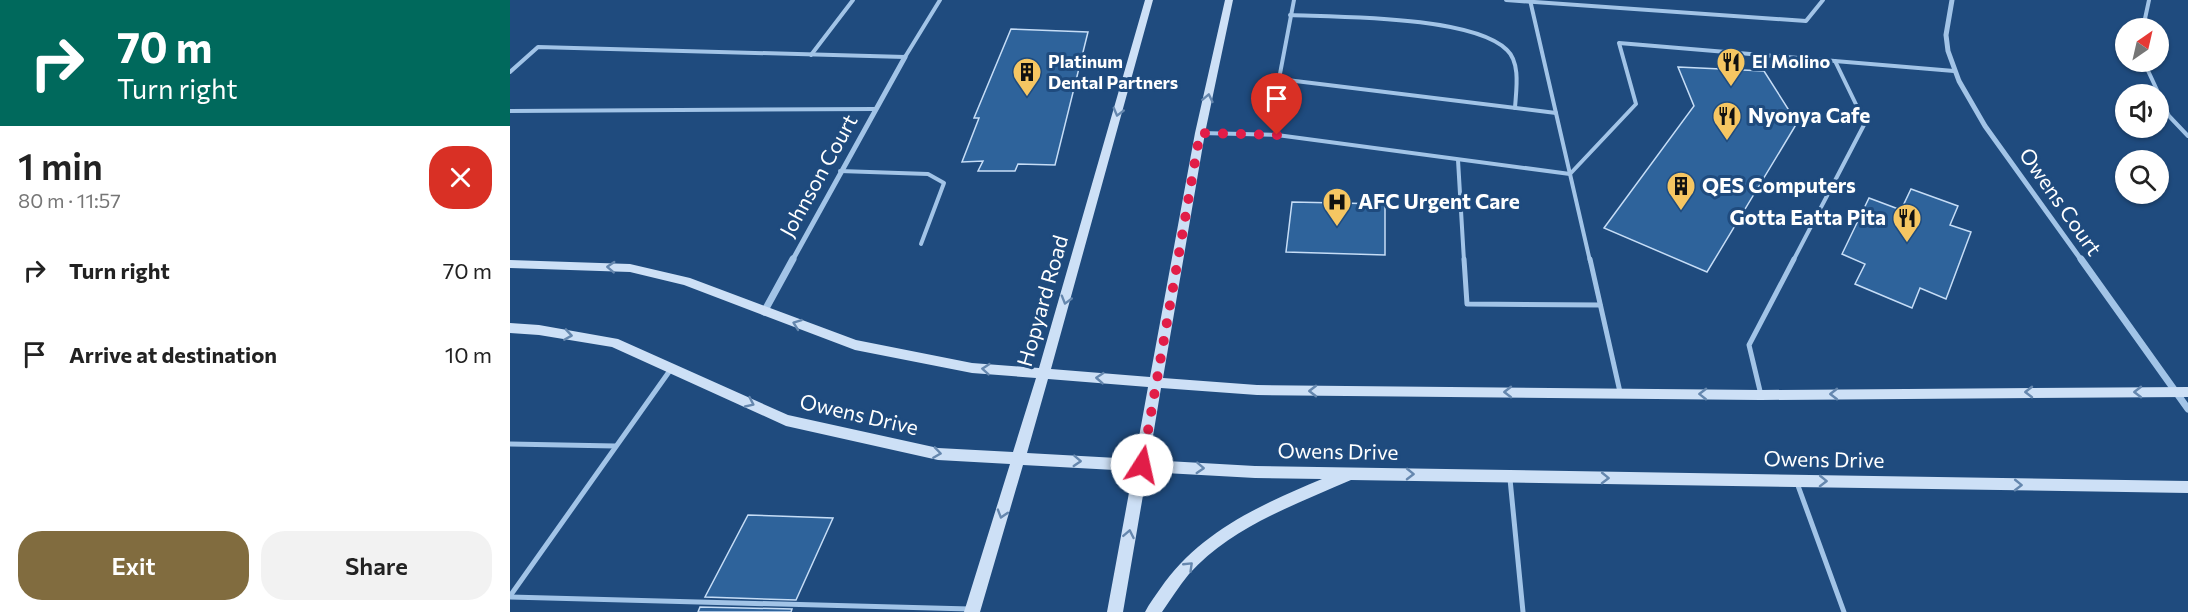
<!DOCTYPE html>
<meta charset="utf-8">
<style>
:root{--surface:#fff;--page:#f2f2f2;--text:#222;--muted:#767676;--accent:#816c3f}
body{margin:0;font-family:Commissioner,sans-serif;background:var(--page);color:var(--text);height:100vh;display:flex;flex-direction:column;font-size:22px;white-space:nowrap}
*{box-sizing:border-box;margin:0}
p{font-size:20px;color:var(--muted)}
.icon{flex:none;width:33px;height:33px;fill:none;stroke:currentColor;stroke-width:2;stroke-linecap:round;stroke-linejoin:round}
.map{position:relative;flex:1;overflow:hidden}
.panel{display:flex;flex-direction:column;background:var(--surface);width:510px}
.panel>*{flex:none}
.top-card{background:#00695c;color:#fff;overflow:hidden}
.needle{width:39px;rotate:34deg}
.fabs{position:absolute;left:1605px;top:18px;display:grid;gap:12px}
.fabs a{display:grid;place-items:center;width:54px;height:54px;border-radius:50%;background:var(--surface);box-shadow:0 2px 4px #0004;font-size:30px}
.pin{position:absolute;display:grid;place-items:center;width:51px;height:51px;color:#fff;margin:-62px -26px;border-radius:50% 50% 50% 0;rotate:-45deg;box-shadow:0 0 6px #0007}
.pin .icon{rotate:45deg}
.me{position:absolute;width:66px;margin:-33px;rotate:10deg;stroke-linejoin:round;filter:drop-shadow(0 0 4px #0008)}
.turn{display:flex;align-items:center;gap:21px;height:126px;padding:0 18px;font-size:27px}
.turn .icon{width:78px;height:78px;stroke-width:2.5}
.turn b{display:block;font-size:42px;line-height:51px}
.round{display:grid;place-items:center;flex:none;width:63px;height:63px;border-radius:24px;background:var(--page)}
.headline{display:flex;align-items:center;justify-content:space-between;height:102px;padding:0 18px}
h1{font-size:36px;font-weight:600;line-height:45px}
.action{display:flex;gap:12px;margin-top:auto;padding:12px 18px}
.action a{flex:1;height:69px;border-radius:24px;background:var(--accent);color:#fff;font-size:24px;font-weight:600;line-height:69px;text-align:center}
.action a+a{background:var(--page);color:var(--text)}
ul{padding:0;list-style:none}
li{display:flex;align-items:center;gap:18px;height:84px;padding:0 18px}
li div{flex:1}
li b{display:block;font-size:22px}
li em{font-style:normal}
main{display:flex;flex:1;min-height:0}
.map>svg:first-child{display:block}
.building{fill:#2e639b;stroke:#c6ddf6;stroke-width:1.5}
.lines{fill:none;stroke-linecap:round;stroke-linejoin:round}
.lane-far1{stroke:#a2c4e7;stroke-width:4}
.lane{stroke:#a2c4e7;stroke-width:5}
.street-far1{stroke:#a2c4e7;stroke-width:5}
.street{stroke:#a2c4e7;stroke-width:7}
.secondary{fill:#cde0f6;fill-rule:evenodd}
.oneway{stroke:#6587ae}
.route{stroke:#e11d48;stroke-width:10;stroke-dasharray:0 18}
.labels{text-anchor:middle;stroke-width:6;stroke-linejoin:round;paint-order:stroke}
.far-poi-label{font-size:18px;font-weight:bold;fill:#fff;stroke:#1f4b7e;text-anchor:start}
.poi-label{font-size:21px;font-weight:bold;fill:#fff;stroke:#1f4b7e;text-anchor:start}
.street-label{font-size:21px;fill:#fff;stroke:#1f4b7e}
</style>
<main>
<section class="panel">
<div class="top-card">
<div class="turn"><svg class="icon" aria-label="right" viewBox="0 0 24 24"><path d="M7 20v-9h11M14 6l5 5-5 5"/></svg><div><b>70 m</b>Turn right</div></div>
</div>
<div class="headline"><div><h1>1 min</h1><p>80 m · 11:57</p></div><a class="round" style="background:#d93025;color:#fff"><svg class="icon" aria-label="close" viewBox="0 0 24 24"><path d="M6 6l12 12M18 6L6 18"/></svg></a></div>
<ul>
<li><svg class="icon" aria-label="right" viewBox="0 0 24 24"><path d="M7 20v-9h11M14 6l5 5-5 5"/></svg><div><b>Turn right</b></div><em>70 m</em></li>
<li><svg class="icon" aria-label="arrive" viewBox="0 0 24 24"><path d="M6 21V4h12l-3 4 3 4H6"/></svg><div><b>Arrive at destination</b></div><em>10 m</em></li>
</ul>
<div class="action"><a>Exit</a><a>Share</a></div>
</section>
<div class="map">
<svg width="1678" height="612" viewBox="0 0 1678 612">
<rect width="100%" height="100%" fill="#1f4b7e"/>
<!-- building -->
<g class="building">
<polygon points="501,29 578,32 545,165 508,164 505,171 468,171 473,161 452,162 469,118 464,118"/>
<polygon points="1168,67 1254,71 1287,123 1197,272 1094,228 1184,106"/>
<polygon points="1401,189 1448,206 1440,225 1461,232 1436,299 1410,288 1402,308 1345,284 1355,264 1332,254 1359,198 1391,210"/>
<polygon points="782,202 875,204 875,255 776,252"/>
<polygon points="238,515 323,518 286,600 195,597"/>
<polygon points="190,607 282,609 281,612 188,612"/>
</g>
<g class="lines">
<!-- lane-far1 -->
<g class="lane-far1">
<polyline points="996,0 1296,21 1313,0"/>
<polyline points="1020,0 1080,261"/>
<path d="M 780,15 C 829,17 963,16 997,50 C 1011,63 1006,91 1005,108"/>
<polyline points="1633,28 1639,0"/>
<polyline points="301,55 343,0"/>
<polyline points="1634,62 1659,116 1678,136"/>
<polyline points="0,72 28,47 395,57 430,0"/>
<polyline points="769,79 1046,113"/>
<polyline points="0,111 365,109"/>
<polyline points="691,133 767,135 1060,174 1126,104 1109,43 1444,71"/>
<polyline points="767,135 769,79 784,0"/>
<polyline points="948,160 954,261"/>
<polyline points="330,171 418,174 434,183 411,244"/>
<polyline points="1283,261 1355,123 1325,61"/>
</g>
<!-- lane -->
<g class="lane">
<polyline points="954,259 957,304 1090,305"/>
<polyline points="1080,259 1110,392"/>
<polyline points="1251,395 1239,345 1284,259"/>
<polyline points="0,444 105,446"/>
<polyline points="1000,479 1013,612"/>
<polyline points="1287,483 1334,612"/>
<polyline points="0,596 161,369"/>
<polyline points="0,597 460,609"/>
</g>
<!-- street-far1 -->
<g class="street-far1">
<polyline points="1442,0 1436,35 1438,51 1449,81 1475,126 1572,261"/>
<polyline points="282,261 395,57"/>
</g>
<!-- street -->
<g class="street">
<polyline points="1571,259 1678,409"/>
<polyline points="254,312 283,259"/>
</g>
<!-- secondary -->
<path class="secondary" d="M 635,0 L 643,0 L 541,369 L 640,377 L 685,133 L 715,0 L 723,0 L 695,133 L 653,378 L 747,385 L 1251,390 L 1678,387 L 1678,397 L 1251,400 L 747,395 L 651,388 L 639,460 L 745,466 L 1678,481 L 1678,493 L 841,480 C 784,505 722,527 679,574 C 669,586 661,599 652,612 L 635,612 C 639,604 645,596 650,589 C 689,532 750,505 812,479 L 745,478 L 637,472 L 613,612 L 597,612 L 623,471 L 513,465 L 470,612 L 454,612 L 500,464 L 428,460 L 276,426 L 102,347 L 29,335 L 0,333 L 0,323 L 29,325 L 108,339 L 278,415 L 428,448 L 503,452 L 526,378 L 462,373 L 345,350 L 174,285 L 120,272 L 0,268 L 0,260 L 120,264 L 180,278 L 346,340 L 462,363 L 529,368 ZM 538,379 L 638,387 L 625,459 L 517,453 Z"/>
</g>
<!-- one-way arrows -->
<defs><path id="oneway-chevron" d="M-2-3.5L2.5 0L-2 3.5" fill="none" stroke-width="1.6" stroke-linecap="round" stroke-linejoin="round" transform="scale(1.5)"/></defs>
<g class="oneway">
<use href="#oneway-chevron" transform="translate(698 98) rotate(-78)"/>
<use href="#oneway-chevron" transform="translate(608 112) rotate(105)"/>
<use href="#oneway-chevron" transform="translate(101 267) rotate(-177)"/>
<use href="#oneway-chevron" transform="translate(556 300) rotate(106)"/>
<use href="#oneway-chevron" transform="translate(287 324) rotate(-160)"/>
<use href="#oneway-chevron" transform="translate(58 335) rotate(9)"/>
<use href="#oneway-chevron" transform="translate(476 369) rotate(-175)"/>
<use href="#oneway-chevron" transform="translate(590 378) rotate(-176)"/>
<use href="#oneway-chevron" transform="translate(803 391) rotate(-180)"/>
<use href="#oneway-chevron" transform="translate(998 392) rotate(-180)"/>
<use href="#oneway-chevron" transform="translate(1519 392) rotate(180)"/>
<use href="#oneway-chevron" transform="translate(1628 392) rotate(180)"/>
<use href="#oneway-chevron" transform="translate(1193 394) rotate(-179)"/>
<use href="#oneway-chevron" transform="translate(1324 394) rotate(180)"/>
<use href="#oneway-chevron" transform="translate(240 403) rotate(25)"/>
<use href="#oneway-chevron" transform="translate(427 453) rotate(8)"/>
<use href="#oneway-chevron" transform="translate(567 461) rotate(3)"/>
<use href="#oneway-chevron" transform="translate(690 468) rotate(3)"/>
<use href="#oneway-chevron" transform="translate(900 474) rotate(1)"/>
<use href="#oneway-chevron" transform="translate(1095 478) rotate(1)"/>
<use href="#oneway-chevron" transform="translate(1313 481) rotate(1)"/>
<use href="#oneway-chevron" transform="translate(1508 485) rotate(1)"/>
<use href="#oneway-chevron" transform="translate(492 514) rotate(107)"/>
<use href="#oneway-chevron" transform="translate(619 534) rotate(-79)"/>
<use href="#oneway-chevron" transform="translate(679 566) rotate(-44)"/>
</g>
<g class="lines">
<!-- route -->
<polyline class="route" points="632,465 690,133 767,135"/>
</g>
<!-- icons -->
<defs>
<g id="restaurant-pin" transform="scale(1.5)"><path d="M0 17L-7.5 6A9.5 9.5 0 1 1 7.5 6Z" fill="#f6c662" stroke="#1f4b7e"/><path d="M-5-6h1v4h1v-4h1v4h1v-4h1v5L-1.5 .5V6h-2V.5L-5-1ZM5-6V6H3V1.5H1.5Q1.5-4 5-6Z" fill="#111"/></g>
<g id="building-pin" transform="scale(1.5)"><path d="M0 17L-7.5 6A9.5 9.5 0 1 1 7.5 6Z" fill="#f6c662" stroke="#1f4b7e"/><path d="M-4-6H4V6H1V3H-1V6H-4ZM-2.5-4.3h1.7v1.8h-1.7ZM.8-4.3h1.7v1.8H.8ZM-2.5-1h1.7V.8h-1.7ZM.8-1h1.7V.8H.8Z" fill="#111"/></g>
<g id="hospital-pin" transform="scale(1.5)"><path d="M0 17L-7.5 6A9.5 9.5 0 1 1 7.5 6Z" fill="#f6c662" stroke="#1f4b7e"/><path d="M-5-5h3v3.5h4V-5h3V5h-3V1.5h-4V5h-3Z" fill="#111"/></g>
</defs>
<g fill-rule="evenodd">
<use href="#restaurant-pin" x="1221" y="62"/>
<use href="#building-pin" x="517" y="72"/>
<use href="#restaurant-pin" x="1217" y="116"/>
<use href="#building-pin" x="1171" y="186"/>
<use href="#hospital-pin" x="827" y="202"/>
<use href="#restaurant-pin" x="1397" y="218"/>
</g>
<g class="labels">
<!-- far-poi labels -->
<g class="far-poi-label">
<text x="538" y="68">Platinum<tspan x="538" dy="21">Dental Partners</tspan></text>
<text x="1242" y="68">El Molino</text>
</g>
<!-- poi labels -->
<g class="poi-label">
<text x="1238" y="123">Nyonya Cafe</text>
<text x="1192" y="193">QES Computers</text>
<text x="848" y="209">AFC Urgent Care</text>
<text x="1376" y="225" text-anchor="end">Gotta Eatta Pita</text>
</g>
<!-- street labels -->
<g class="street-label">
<text transform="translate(309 176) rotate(-61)" y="7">Johnson Court</text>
<text transform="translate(1550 202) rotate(55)" y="7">Owens Court</text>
<text transform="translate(533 301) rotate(-74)" y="7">Hopyard Road</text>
<text transform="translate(349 415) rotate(13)" y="7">Owens Drive</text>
<text transform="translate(828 452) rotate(1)" y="7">Owens Drive</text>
<text transform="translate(1314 460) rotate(1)" y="7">Owens Drive</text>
</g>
</g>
</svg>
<div class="fabs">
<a><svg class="needle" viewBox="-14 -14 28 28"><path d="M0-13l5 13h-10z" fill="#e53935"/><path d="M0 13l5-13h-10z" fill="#767676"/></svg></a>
<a><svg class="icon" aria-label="sound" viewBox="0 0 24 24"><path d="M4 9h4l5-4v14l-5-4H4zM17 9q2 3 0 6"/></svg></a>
<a><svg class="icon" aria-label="search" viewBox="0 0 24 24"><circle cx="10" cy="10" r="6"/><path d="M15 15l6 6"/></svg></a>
</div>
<div class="pin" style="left:767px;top:135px;background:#d93025"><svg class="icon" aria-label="arrive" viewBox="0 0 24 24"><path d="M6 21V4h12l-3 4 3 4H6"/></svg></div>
<svg class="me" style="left:632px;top:465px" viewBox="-20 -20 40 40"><circle r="19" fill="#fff"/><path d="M0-13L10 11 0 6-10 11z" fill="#e11d48"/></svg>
</div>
</main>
